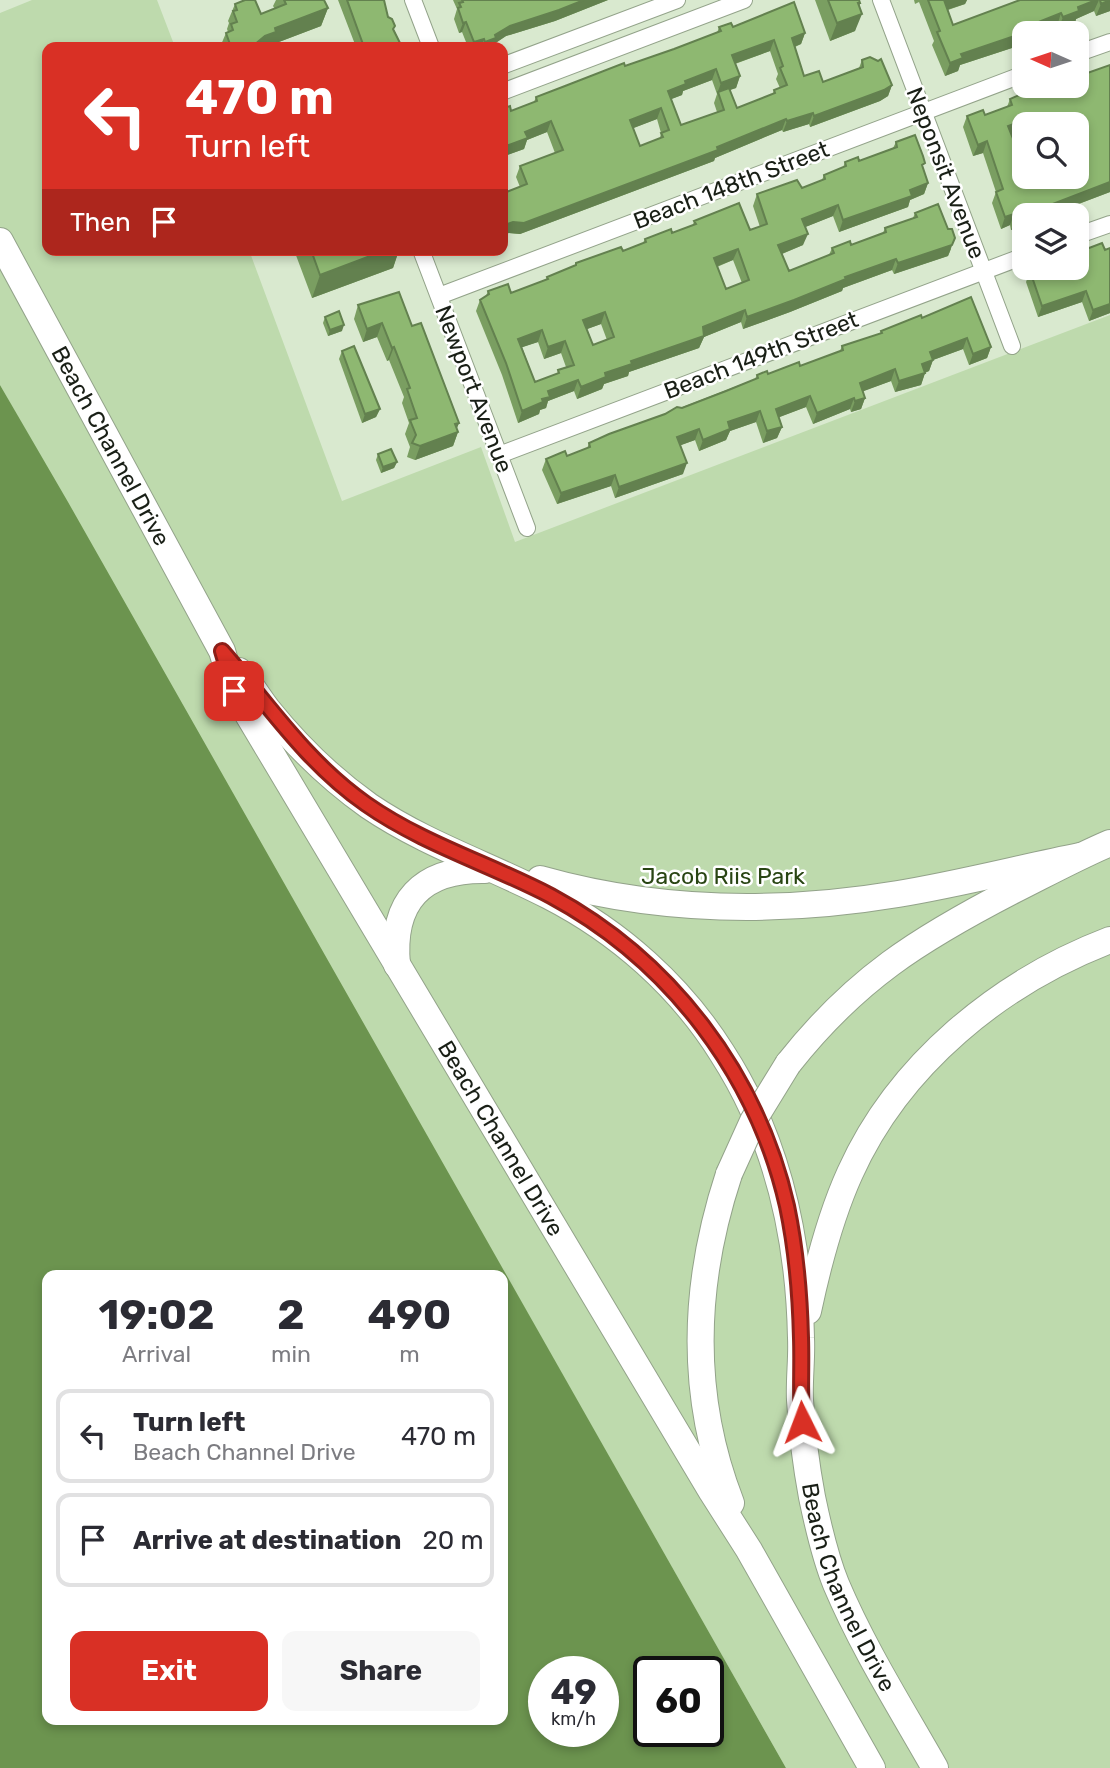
<!DOCTYPE html>
<style>
:root{--surface:#fff;--page:#f7f7f7;--text:#2b2b33;--muted:#7c7c81;--line:#e1e1e2;--accent:#d93025}
body{margin:0;font-family:Rubik,sans-serif;background:var(--page);color:var(--text);height:100vh;display:flex;flex-direction:column;font-size:26px;white-space:nowrap}
*{box-sizing:border-box;margin:0}
p{font-size:23px;color:var(--muted)}
.icon{flex:none;width:38px;height:38px;fill:none;stroke:currentColor;stroke-width:2;stroke-linecap:round;stroke-linejoin:round}
.map{position:relative;flex:1;overflow:hidden}
.drawer{position:absolute;left:42px;top:1270px;width:466px;height:455px;display:flex;flex-direction:column;background:var(--surface);border-radius:14px;box-shadow:0 4px 10px #0003}
.drawer>*{flex:none}
.hud{position:absolute;left:42px;top:42px;width:466px;height:214px;border-radius:14px;box-shadow:0 4px 10px #0003;background:#d93025;color:#fff;overflow:hidden}
.needle{width:46px;rotate:273deg}
.fabs{position:absolute;left:1012px;top:21px;display:grid;gap:14px}
.fabs a{display:grid;place-items:center;width:77px;height:77px;border-radius:14px;background:var(--surface);box-shadow:0 4px 10px #0003;font-size:35px}
.speed{position:absolute;left:528px;top:1656px;display:flex;gap:14px;font-size:35px;font-weight:700;text-align:center}
.speed>*{display:grid;place-content:center;width:91px;height:91px;border-radius:50%;background:var(--surface);box-shadow:0 4px 10px #0003;line-height:1}
.speed small{font-size:18px;font-weight:400}
.speed .limit{border:4px solid #111;border-radius:10px;background:#fff;color:#111}
.pin{position:absolute;display:grid;place-items:center;width:60px;height:60px;color:#fff;margin:-30px;border-radius:14px;box-shadow:0 4px 10px #0006}
.me{position:absolute;width:77px;margin:-38px;rotate:357deg;stroke-linejoin:round;filter:drop-shadow(0 0 5px #0008)}
.turn{display:flex;align-items:center;gap:24px;height:147px;padding:0 28px;font-size:32px}
.turn .icon{width:91px;height:91px;stroke-width:2.5}
.turn b{display:block;font-size:49px;line-height:60px}
.then{display:flex;align-items:center;height:66px;padding:0 28px;background:#0003;gap:14px;font-size:26px}
.eta{display:flex;justify-content:space-evenly;align-items:center;height:119px;text-align:center}
.eta b{font-size:42px;font-weight:700;line-height:49px}
.action{display:flex;gap:14px;margin-top:auto;padding:14px 28px}
.action a{flex:1;height:80px;border-radius:14px;background:var(--accent);color:#fff;font-size:28px;font-weight:700;line-height:80px;text-align:center}
.action a+a{background:var(--page);color:var(--text)}
ul{padding:0;list-style:none}
li{display:flex;align-items:center;gap:21px;height:94px;margin:0 14px 10px;padding:0 14px;border:4px solid var(--line);border-radius:14px}
li div{flex:1}
li b{display:block;font-size:26px}
li em{font-style:normal}
.map>svg:first-child{display:block}
.green{fill:#bedaad}
.water{fill:#6c944f;fill-rule:evenodd}
.lines{fill:none;stroke-linecap:round;stroke-linejoin:round}
.street-casing{stroke:#93a38a;stroke-width:18}
.primary-casing{stroke:#93a38a;stroke-width:28}
.street{stroke:#fff;stroke-width:16}
.primary{stroke:#fff;stroke-width:26}
.primary-bridge-casing{stroke:#93a38a;stroke-width:28;stroke-linecap:butt}
.primary-bridge{stroke:#fff;stroke-width:26}
.wall{fill:#7a9e61;fill-rule:evenodd}
.shaded-wall{fill:#63814f}
.building{fill:#8eb871;stroke:#63814f;stroke-width:2;fill-rule:evenodd}
.route-casing{stroke:#8d1f18;stroke-width:18}
.route{stroke:#d93025;stroke-width:12}
.labels{text-anchor:middle;stroke-width:5;stroke-linejoin:round;paint-order:stroke}
.street-label{font-size:23px;fill:#191f16;stroke:#fff}
.park-label{font-size:23px;fill:#294513;stroke:#fff}
</style>
<div class="map">
<svg width="1110" height="1768" viewBox="0 0 1110 1768">
<rect width="100%" height="100%" fill="#d9e9cf"/>
<!-- green -->
<polygon class="green" points="32,0 157,0 175,47 47,47 47,250 249,250 342,501 481,447 515,542 1110,315 1110,1768 786,1768 0,385 0,13"/>
<!-- water -->
<path class="water" d="M 0,385 L 68,502 L 786,1768 L 0,1768 ZM 47,1276 L 502,1276 L 502,1720 L 47,1720 ZM 544,1671 L 604,1671 L 604,1731 L 544,1731 ZM 649,1671 L 709,1671 L 709,1731 L 649,1731 Z"/>
<g class="lines">
<!-- street casing -->
<g class="street-casing">
<g id="street">
<polyline points="413,0 431,47"/>
<polyline points="881,0 1012,346"/>
<polyline points="1076,54 1110,42"/>
<polyline points="502,66 677,0"/>
<polyline points="502,92 744,0"/>
<polyline points="1076,236 1110,224"/>
<polyline points="421,250 527,528"/>
<polyline points="439,296 1024,74"/>
<polyline points="499,455 1024,256"/>
</g>
</g>
<!-- primary casing -->
<g class="primary-casing">
<g id="primary">
<path id="s1" d="M 0,241 L 222,651 L 234,691 L 712,1492 L 749,1550 L 872,1768"/>
<path id="s2" d="M 239,671 C 250,683 258,697 268,710 C 297,746 331,779 369,806 C 425,844 489,865 549,896 C 619,932 680,986 722,1053 C 777,1138 799,1237 801,1338 C 802,1359 799,1379 800,1400 C 802,1433 806,1465 812,1497 C 818,1526 825,1557 836,1584 C 863,1648 901,1708 935,1768"/>
<path d="M 540,879 C 657,912 778,914 898,894 C 959,884 1020,868 1080,856"/>
<path d="M 397,965 C 391,901 422,869 485,870"/>
<path d="M 788,1064 C 855,979 919,939 1014,890 C 1046,874 1077,857 1110,843"/>
<path d="M 729,1174 C 693,1283 689,1395 731,1503"/>
<path d="M 808,1311 C 818,1264 830,1217 850,1173 C 899,1064 1000,982 1110,940"/>
</g>
</g>
<!-- street -->
<use href="#street" class="street"/>
<!-- primary -->
<use href="#primary" class="primary"/>
<!-- primary-bridge casing -->
<g class="primary-bridge-casing">
<polyline id="primary-bridge" points="729,1174 753,1121 788,1064"/>
</g>
<!-- primary-bridge -->
<use href="#primary-bridge" class="primary-bridge"/>
</g>
<!-- wall -->
<g class="wall">
<polygon points="276,0 324,0 328,8 321,26 271,45 270,47 220,47 226,33 228,32 227,29 229,23 228,21 235,4 261,14 275,9 273,6"/>
<polygon points="338,0 384,0 388,17 402,47 356,47"/>
<polygon points="453,0 608,0 555,21 506,36 494,44 493,47 468,47 462,32 459,33 454,19 457,9"/>
<polygon points="815,0 859,0 860,3 855,31 830,41"/>
<polygon points="914,0 967,0 965,4 948,10 953,25 1020,0 1110,0 1110,11 1096,16 1094,11 1076,19 1075,23 1058,30 1057,26 1024,33 1024,38 1020,40 1018,46 960,65 958,71 945,76 932,45 934,41 919,2 915,4"/>
<path d="M 719,27 L 733,27 L 805,33 L 801,44 L 795,47 L 804,76 L 823,82 L 859,68 L 862,60 L 892,85 L 888,96 L 880,101 L 810,127 L 809,124 L 783,132 L 782,130 L 715,158 L 714,161 L 520,234 L 509,233 L 504,193 L 520,187 L 516,177 L 520,166 L 555,153 L 547,132 L 527,140 L 524,149 L 502,157 L 502,109 L 511,111 L 534,102 L 536,97 L 674,49 L 717,33 ZM 770,51 L 778,74 L 776,79 L 780,88 L 774,90 L 773,94 L 737,108 L 730,90 L 736,88 L 740,76 L 735,64 ZM 712,80 L 717,94 L 714,103 L 717,112 L 681,125 L 671,99 L 682,95 L 683,91 ZM 657,119 L 661,133 L 660,138 L 640,146 L 633,128 Z"/>
<path d="M 1110,65 L 1110,192 L 1011,230 L 1010,225 L 1001,229 L 992,203 L 996,192 L 983,153 L 973,156 L 963,127 L 967,116 L 985,115 L 1007,107 L 1010,99 L 1024,93 L 1026,90 L 1043,87 L 1076,86 ZM 1024,124 L 1076,124 L 1024,177 L 1012,135 L 1024,131 Z"/>
<path d="M 896,142 L 923,168 L 928,183 L 924,194 L 910,200 L 908,207 L 839,232 L 833,216 L 805,227 L 803,245 L 782,254 L 789,271 L 829,255 L 832,248 L 851,245 L 883,233 L 885,228 L 913,218 L 915,213 L 951,249 L 948,256 L 894,274 L 892,270 L 843,288 L 842,291 L 790,312 L 743,329 L 741,322 L 704,337 L 699,348 L 629,372 L 628,376 L 604,384 L 602,389 L 577,399 L 574,391 L 548,401 L 546,408 L 540,410 L 539,414 L 518,423 L 502,375 L 476,311 L 480,300 L 486,296 L 488,291 L 511,293 L 546,280 L 547,277 L 575,266 L 576,263 L 623,251 L 643,243 L 645,239 L 672,233 L 693,225 L 694,221 L 750,230 L 760,227 L 753,206 L 757,194 L 802,188 L 822,180 L 824,175 L 843,168 L 845,162 L 859,161 L 893,148 ZM 733,260 L 742,283 L 726,289 L 717,267 ZM 601,324 L 607,340 L 593,345 L 587,329 ZM 538,342 L 544,359 L 561,353 L 566,367 L 558,370 L 557,374 L 535,382 L 522,347 Z"/>
<polygon points="294,250 399,250 393,268 312,298"/>
<polygon points="1076,268 1110,313 1089,321 1082,302 1038,317 1026,282 1030,271"/>
<polygon points="358,305 412,326 459,423 456,429 458,432 453,446 415,460 407,457 410,447 405,434 409,423 402,403 404,397 389,360 387,361 377,337 363,342 354,319"/>
<polygon points="325,317 342,331 328,336 323,323"/>
<polygon points="922,318 991,347 987,358 969,365 963,349 933,360 929,371 925,373 921,385 895,392 891,381 863,391 865,398 861,409 851,412 850,409 813,424 806,407 779,417 782,427 777,438 763,443 756,422 730,431 726,440 699,451 695,440 681,445 683,474 615,498 611,486 557,504 542,470 546,459 567,456 587,449 589,443 755,379 757,375 768,374 800,366 840,351 842,346 880,334 881,331"/>
<polygon points="342,351 380,409 376,417 362,423 339,359"/>
<polygon points="378,454 397,462 394,468 381,473 376,460"/>
</g>
<!-- shaded-wall -->
<g class="shaded-wall">
<polygon points="584,0 608,0 555,21 506,36 494,44 493,47 484,47 485,42 510,26"/>
<polygon points="944,0 967,0 965,4 940,12"/>
<polygon points="1096,0 1099,0 1094,11 1076,19 1075,23 1058,30 1063,17 1078,7"/>
<polygon points="1110,0 1110,11 1096,16 1101,4"/>
<polygon points="858,3 860,3 856,16 862,14 855,31 830,41 837,23"/>
<polygon points="328,8 321,26 271,45 270,47 248,47 275,28"/>
<polygon points="1061,13 1057,26 1037,33 1024,33 1024,38 1020,40 1018,46 960,65 958,71 945,76 950,63 961,54"/>
<polygon points="466,22 462,32 459,33 463,23"/>
<polygon points="805,33 801,44 788,49 792,38"/>
<polygon points="484,39 481,47 472,47 474,42"/>
<polygon points="774,40 770,51 728,66 732,55"/>
<polygon points="716,69 712,80 683,91 682,95 664,102 668,91 685,81"/>
<polygon points="740,76 736,88 717,94 721,83"/>
<polygon points="892,85 888,96 880,101 810,127 814,116"/>
<polygon points="661,108 657,119 626,131 630,120"/>
<polygon points="813,113 809,124 783,132 787,121"/>
<polygon points="1035,116 1033,124 1024,124 1024,131 1004,138 1008,126"/>
<polygon points="1048,118 1045,124 1037,124 1038,122"/>
<polygon points="786,119 782,130 715,158 714,161 520,234 509,233 502,235 502,226 717,147"/>
<polygon points="551,121 547,132 527,140 524,149 502,157 503,147 525,132"/>
<polygon points="987,141 983,153 973,156 978,145"/>
<polygon points="1110,182 1110,192 1049,215 1024,215 1024,225 1011,230 1016,218"/>
<polygon points="928,183 924,194 910,200 908,207 839,232 843,220"/>
<polygon points="838,205 833,216 798,230 802,219"/>
<polygon points="1014,214 1010,225 1001,229 1005,217"/>
<polygon points="808,234 803,245 774,257 778,245"/>
<polygon points="955,238 948,256 894,274 898,263"/>
<polygon points="738,249 733,260 710,269 714,258"/>
<polygon points="386,250 399,250 393,268 312,298 320,275"/>
<polygon points="468,250 476,250 466,254"/>
<polygon points="896,259 892,270 843,288 842,291 790,312 743,329 747,317 845,277"/>
<polygon points="1086,291 1082,302 1038,317 1042,306"/>
<polygon points="1110,304 1110,313 1089,321 1093,310"/>
<polygon points="745,310 741,322 704,337 699,348 629,372 628,376 604,384 602,389 577,399 581,387 605,373 703,327"/>
<polygon points="605,312 601,324 579,332 583,320"/>
<polygon points="382,323 377,337 363,342 367,329"/>
<polygon points="344,325 342,331 328,336 330,330"/>
<polygon points="542,330 538,342 514,350 518,339"/>
<polygon points="967,338 963,349 933,360 929,371 918,375 922,364 930,352"/>
<polygon points="565,341 561,353 544,359 548,347"/>
<polygon points="394,347 389,360 387,361 392,348"/>
<polygon points="991,347 987,358 969,365 973,354"/>
<polygon points="895,369 891,381 856,394 860,383"/>
<polygon points="925,373 921,385 895,392 899,381"/>
<polygon points="578,380 574,391 548,401 546,408 540,410 539,414 518,423 522,411 542,399 548,391"/>
<polygon points="810,396 806,407 772,420 776,409"/>
<polygon points="854,398 850,409 813,424 817,413"/>
<polygon points="865,398 861,409 851,412 855,401"/>
<polygon points="380,409 376,417 362,423 365,414"/>
<polygon points="760,411 756,422 730,431 726,440 699,451 703,440 728,422"/>
<polygon points="459,423 455,433 458,432 453,446 415,460 420,446"/>
<polygon points="782,427 777,438 763,443 767,431"/>
<polygon points="699,429 695,440 673,448 677,437"/>
<polygon points="397,462 394,468 381,473 383,467"/>
<polygon points="687,463 683,474 615,498 619,487"/>
<polygon points="615,475 611,486 557,504 561,493"/>
</g>
<!-- building -->
<g class="building">
<polygon points="245,0 255,0 261,14 286,4 284,0 324,0 328,8 275,28 276,32 265,36 254,45 248,47 231,47 226,33 233,30 231,24 237,22 233,11 237,10 235,4"/>
<polygon points="347,0 384,0 388,17 392,19 395,26 393,29 402,47 364,47"/>
<polygon points="462,0 584,0 559,10 510,26 495,35 496,38 485,42 484,39 474,42 466,22 463,23 458,8 461,7 459,3 463,2"/>
<polygon points="828,0 859,0 860,3 858,3 862,14 837,23"/>
<polygon points="928,0 944,0 953,25 1020,0 1096,0 1078,7 1079,11 1063,17 1061,13 1021,29 1023,33 961,54 963,58 950,63 937,32 940,31"/>
<polygon points="1100,0 1110,0 1101,4"/>
<path d="M 794,2 L 805,33 L 792,38 L 804,76 L 819,71 L 823,82 L 863,67 L 862,60 L 870,57 L 878,61 L 881,59 L 892,85 L 884,90 L 814,116 L 813,113 L 787,121 L 786,119 L 717,147 L 718,150 L 524,223 L 513,222 L 502,226 L 502,188 L 504,193 L 527,184 L 520,166 L 563,150 L 551,121 L 525,132 L 528,138 L 503,147 L 502,144 L 502,109 L 510,106 L 511,111 L 537,101 L 536,97 L 565,86 L 624,63 L 625,66 L 674,49 L 721,31 L 719,27 L 731,23 L 733,27 ZM 774,40 L 783,66 L 780,68 L 787,85 L 774,90 L 775,93 L 737,108 L 729,88 L 718,92 L 724,110 L 681,125 L 668,91 L 686,84 L 685,81 L 716,69 L 721,83 L 740,76 L 732,55 ZM 661,108 L 669,130 L 661,133 L 663,137 L 640,146 L 630,120 Z"/>
<path d="M 1110,65 L 1110,182 L 1016,218 L 1014,214 L 1005,217 L 996,192 L 1003,189 L 987,141 L 978,145 L 967,116 L 983,110 L 985,115 L 1012,105 L 1010,99 L 1026,92 L 1026,90 L 1036,86 L 1076,86 L 1076,77 ZM 1035,116 L 1038,122 L 1048,118 L 1050,124 L 1076,124 L 1076,177 L 1024,177 L 1024,154 L 1020,156 L 1008,126 Z"/>
<path d="M 915,135 L 923,156 L 925,163 L 922,165 L 928,183 L 910,190 L 912,196 L 843,220 L 838,205 L 802,219 L 808,234 L 778,245 L 789,271 L 834,253 L 832,248 L 850,241 L 851,245 L 886,232 L 885,228 L 917,217 L 915,213 L 938,204 L 948,229 L 952,229 L 955,238 L 952,245 L 898,263 L 896,259 L 845,277 L 846,279 L 794,300 L 747,317 L 745,310 L 703,327 L 704,336 L 631,361 L 632,364 L 605,373 L 606,377 L 581,387 L 578,380 L 548,391 L 550,397 L 542,399 L 543,402 L 522,411 L 506,363 L 480,300 L 489,294 L 488,291 L 508,284 L 511,293 L 548,279 L 547,277 L 576,265 L 576,263 L 621,247 L 623,251 L 646,242 L 645,239 L 671,229 L 672,233 L 696,224 L 694,221 L 739,203 L 750,230 L 767,224 L 757,194 L 797,180 L 802,188 L 825,179 L 824,175 L 846,166 L 845,162 L 858,157 L 859,161 L 897,147 L 896,142 ZM 738,249 L 749,280 L 726,289 L 714,258 ZM 605,312 L 614,337 L 593,345 L 583,320 ZM 542,330 L 548,347 L 565,341 L 574,365 L 558,370 L 559,373 L 535,382 L 518,339 Z"/>
<polygon points="1102,243 1105,250 1110,248 1110,304 1093,310 1086,291 1042,306 1030,271 1038,268 1076,268 1076,253"/>
<polygon points="311,250 386,250 320,275"/>
<polygon points="399,292 412,326 421,323 459,423 455,424 458,432 420,446 412,443 416,435 410,420 417,418 407,389 410,388 394,347 392,348 382,323 367,329 358,305"/>
<polygon points="971,297 991,347 973,354 967,338 930,352 933,360 922,364 925,373 899,381 895,369 860,383 865,398 855,401 854,398 817,413 810,396 776,409 782,427 767,431 760,411 728,422 730,429 703,440 699,429 677,437 687,463 619,487 615,475 561,493 546,459 565,451 567,456 590,447 589,443 609,434 665,414 677,407 682,408 726,391 758,378 757,375 767,371 768,374 799,362 800,366 843,350 842,346 882,333 881,331 921,315 922,318"/>
<polygon points="339,311 344,325 330,330 325,317"/>
<polygon points="354,346 380,409 365,414 342,351"/>
<polygon points="391,449 397,462 383,467 378,454"/>
</g>
<g class="lines">
<!-- route casing -->
<g class="route-casing">
<path id="route" d="M 234,691 L 222,651 C 269,705 306,762 366,804 C 423,844 490,864 551,896 C 670,960 757,1074 787,1206 C 796,1249 800,1294 801,1338 C 802,1366 800,1394 802,1422"/>
</g>
<!-- route -->
<use href="#route" class="route"/>
</g>
<g class="labels">
<!-- street labels -->
<g class="street-label">
<text transform="translate(946 173) rotate(69)" y="8">Neponsit Avenue</text>
<text transform="translate(731 185) rotate(-21)" y="8">Beach 148th Street</text>
<text transform="translate(761 355) rotate(-21)" y="8">Beach 149th Street</text>
<text transform="translate(474 389) rotate(69)" y="8">Newport Avenue</text>
<text dy="8" stroke="none"><textPath href="#s1" startOffset="233">Beach Channel Drive</textPath></text>
<text dy="8" stroke="none"><textPath href="#s1" startOffset="1029">Beach Channel Drive</textPath></text>
<text dy="8" stroke="none"><textPath href="#s2" startOffset="1183">Beach Channel Drive</textPath></text>
</g>
<!-- park labels -->
<g class="park-label">
<text x="723" y="884">Jacob Riis Park</text>
</g>
</g>
</svg>
<div class="fabs">
<a><svg class="needle" viewBox="-14 -14 28 28"><path d="M0-13l5 13h-10z" fill="#e53935"/><path d="M0 13l5-13h-10z" fill="#7c7c81"/></svg></a>
<a><svg class="icon" aria-label="search" viewBox="0 0 24 24"><circle cx="10" cy="10" r="6"/><path d="M15 15l6 6"/></svg></a>
<a><svg class="icon" aria-label="layers" viewBox="0 0 24 24"><path d="M12 4l9 5-9 5-9-5zM3 14l9 5 9-5"/></svg></a>
</div>
<div class="speed"><div>49<small>km/h</small></div><div class="limit">60</div></div>
<div class="pin" style="left:234px;top:691px;background:#d93025"><svg class="icon" aria-label="arrive" viewBox="0 0 24 24"><path d="M6 21V4h12l-3 4 3 4H6"/></svg></div>
<svg class="me" style="left:802px;top:1422px" viewBox="-20 -20 40 40"><path d="M0-17L14 15 0 8-14 15z" fill="#d93025" stroke="#fff" stroke-width="4"/></svg>
<div class="hud">
<div class="turn"><svg class="icon" aria-label="left" viewBox="0 0 24 24"><path d="M17 20v-9H6M10 6l-5 5 5 5"/></svg><div><b>470 m</b>Turn left</div></div>
<div class="then">Then<svg class="icon" aria-label="arrive" viewBox="0 0 24 24"><path d="M6 21V4h12l-3 4 3 4H6"/></svg></div>
</div>
<section class="drawer">
<div class="eta">
<div><b>19:02</b><p>Arrival</p></div>
<div><b>2</b><p>min</p></div>
<div><b>490</b><p>m</p></div>
</div>
<ul>
<li><svg class="icon" aria-label="left" viewBox="0 0 24 24"><path d="M17 20v-9H6M10 6l-5 5 5 5"/></svg><div><b>Turn left</b><p>Beach Channel Drive</p></div><em>470 m</em></li>
<li><svg class="icon" aria-label="arrive" viewBox="0 0 24 24"><path d="M6 21V4h12l-3 4 3 4H6"/></svg><div><b>Arrive at destination</b></div><em>20 m</em></li>
</ul>
<div class="action"><a>Exit</a><a>Share</a></div>
</section>
</div>
